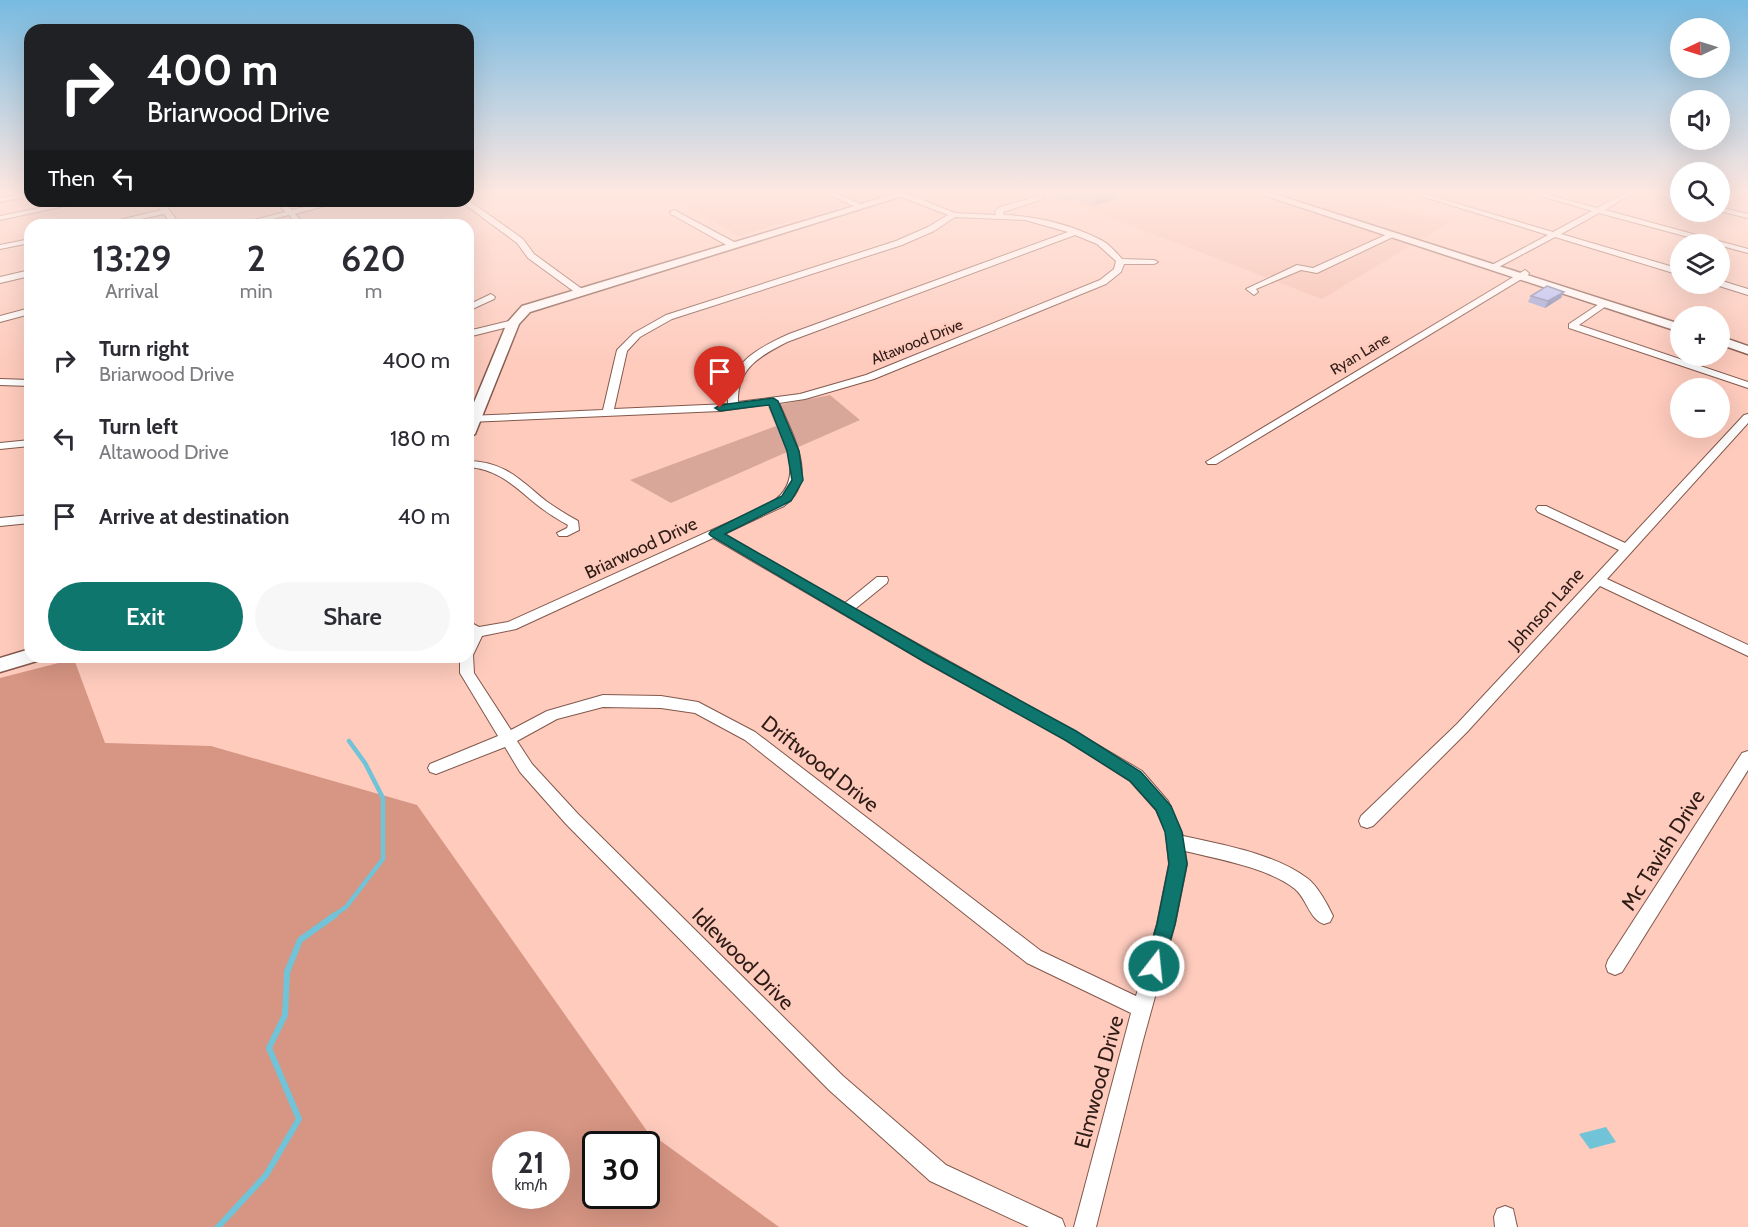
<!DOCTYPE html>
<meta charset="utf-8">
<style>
:root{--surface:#fff;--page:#f7f7f7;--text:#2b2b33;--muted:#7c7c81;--accent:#0f766e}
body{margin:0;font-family:Cabin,sans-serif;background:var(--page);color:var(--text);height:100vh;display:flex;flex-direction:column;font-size:22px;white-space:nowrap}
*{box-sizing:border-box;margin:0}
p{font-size:20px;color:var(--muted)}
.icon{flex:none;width:33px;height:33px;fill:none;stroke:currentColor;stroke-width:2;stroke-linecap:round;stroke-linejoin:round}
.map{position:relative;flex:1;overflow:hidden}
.drawer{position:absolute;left:24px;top:219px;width:450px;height:444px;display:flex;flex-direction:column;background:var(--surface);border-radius:18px;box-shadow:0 6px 24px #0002}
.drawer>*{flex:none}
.banner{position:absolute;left:24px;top:24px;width:450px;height:183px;border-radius:18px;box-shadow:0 6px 24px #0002;background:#202124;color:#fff;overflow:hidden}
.needle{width:39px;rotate:266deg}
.buttons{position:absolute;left:1670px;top:18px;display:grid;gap:12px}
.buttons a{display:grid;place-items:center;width:60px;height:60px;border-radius:50%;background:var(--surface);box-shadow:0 6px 24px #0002;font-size:30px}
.speed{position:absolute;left:492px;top:1131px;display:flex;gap:12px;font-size:30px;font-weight:700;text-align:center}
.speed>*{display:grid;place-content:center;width:78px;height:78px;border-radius:50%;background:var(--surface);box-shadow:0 6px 24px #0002;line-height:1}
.speed small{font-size:15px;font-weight:400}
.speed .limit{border:3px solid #111;border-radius:9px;background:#fff;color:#111}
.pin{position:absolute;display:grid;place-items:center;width:51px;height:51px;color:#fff;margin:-62px -26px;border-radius:50% 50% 50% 0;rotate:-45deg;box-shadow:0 0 6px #0007}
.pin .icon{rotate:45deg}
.me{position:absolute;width:66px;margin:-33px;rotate:16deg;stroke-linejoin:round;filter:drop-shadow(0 0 4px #0008)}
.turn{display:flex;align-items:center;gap:21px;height:126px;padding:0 24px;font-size:27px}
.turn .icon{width:78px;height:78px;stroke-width:2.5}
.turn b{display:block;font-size:42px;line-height:51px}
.then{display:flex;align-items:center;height:57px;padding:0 24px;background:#0003;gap:12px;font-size:22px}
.eta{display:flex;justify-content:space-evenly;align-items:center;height:102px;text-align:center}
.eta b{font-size:36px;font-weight:600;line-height:42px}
.button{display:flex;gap:12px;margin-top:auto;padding:12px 24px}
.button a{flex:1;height:69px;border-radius:36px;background:var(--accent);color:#fff;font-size:24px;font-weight:600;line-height:69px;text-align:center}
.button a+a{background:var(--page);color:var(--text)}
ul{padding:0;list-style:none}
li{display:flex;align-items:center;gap:18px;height:78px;padding:0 24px}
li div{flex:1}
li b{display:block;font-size:22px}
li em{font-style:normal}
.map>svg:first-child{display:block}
.built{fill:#f6bdad}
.green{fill:#d8a79a}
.forest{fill:#d79583;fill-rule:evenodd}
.water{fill:#71c3d7}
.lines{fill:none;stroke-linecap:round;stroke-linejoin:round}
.stream-far1{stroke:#71c3d7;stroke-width:4.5}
.stream{stroke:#71c3d7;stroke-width:6}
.minor-casing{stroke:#83584c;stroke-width:2}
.major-casing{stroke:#83584c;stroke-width:3}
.minor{fill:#fff;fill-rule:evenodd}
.major{fill:#fff;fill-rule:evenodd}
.wall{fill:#9ba5d8}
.shaded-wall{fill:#7e86b0}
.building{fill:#b4c0fb;stroke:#7e86b0;stroke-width:1.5}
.route{fill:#0f766e;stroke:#0a4d48;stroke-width:1.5}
.labels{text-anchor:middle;stroke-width:4.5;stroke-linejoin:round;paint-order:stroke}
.far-street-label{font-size:15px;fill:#2d1b16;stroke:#fecbbd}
.street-label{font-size:18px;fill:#2d1b16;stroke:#fecbbd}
.near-street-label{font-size:21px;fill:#2d1b16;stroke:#fecbbd}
</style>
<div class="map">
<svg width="1748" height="1227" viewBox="0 0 1748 1227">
<rect width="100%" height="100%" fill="#fecbbd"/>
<!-- built -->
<g class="built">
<polygon points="662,193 889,193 739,236"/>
<polygon points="1047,193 1348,193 1448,223 1322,299"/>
</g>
<!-- green -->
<polygon class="green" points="830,395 860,420 671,503 630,480 776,426 768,407"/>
<!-- forest -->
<path class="forest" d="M 74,659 L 105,743 L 211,746 L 417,805 L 647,1131 L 779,1227 L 0,1227 L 0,678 ZM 556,1144 L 556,1196 L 506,1196 L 506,1144 ZM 596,1144 L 646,1144 L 646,1196 L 596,1196 Z"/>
<!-- water -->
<polygon class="water" points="1606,1127 1616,1142 1590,1149 1579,1134"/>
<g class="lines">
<!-- stream-far1 -->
<polyline class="stream-far1" points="333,916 346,907 383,859 383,798 365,763 349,741"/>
<!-- stream -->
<polyline class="stream" points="218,1227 266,1175 299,1119 269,1048 285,1015 287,972 300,940 335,915"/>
<!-- minor casing -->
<g class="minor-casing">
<g id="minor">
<polygon points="26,193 30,193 30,196 0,202 0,198"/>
<polygon points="826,193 835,193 865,206 858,208"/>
<path d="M 899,193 L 905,193 L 955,213 L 996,215 L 995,211 L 1000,207 L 1043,195 L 1043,199 L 1003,212 L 1004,215 C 1037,216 1072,225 1101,240 C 1109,244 1116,252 1122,259 L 1154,260 L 1158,262 L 1154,264 L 1124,264 L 1121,272 L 1106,284 L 874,379 L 805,399 L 779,403 C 792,434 820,480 784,506 L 724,534 L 845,603 L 877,577 L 887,577 L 888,580 L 887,583 L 855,609 L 1076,732 L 1142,771 L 1168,801 L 1183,836 C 1224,845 1272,853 1307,878 C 1317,885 1328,905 1333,916 L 1330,922 L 1324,924 C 1309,919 1307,899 1295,889 C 1269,868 1218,859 1185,851 L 1187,864 L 1175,924 L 1142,1044 L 1096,1227 L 1074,1227 L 1131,1013 L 1027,963 L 745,740 L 695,713 L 661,708 L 603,707 L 557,719 L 517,741 L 532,764 L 578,814 L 843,1076 L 946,1165 L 1062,1219 L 1065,1227 L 1029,1227 L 930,1181 L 829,1090 L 566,824 L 520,772 L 505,747 L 436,774 L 430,772 L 428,768 L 430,764 L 498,736 L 460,673 L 460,657 L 468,657 L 468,621 L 479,627 L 508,622 L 765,506 C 811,484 783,438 769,404 L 720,411 L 468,422 L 468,416 L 603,410 L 617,350 L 634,333 L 666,315 L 896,241 L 928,227 L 948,215 L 899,196 ZM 955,217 L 1025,220 L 1068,232 L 789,334 C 756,349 727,364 728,404 L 614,409 L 627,351 L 640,337 L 672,319 L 902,245 L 934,231 ZM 1075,235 L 1097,244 L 1116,261 L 1114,269 L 1100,280 L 866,375 L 800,394 L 738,402 C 737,368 760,356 787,342 ZM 713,538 L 923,661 L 1066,740 L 1130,781 L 1156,810 L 1166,832 L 1169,864 L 1157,924 L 1136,996 L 1041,951 L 755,732 L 698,702 L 661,696 L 603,695 L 547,711 L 511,730 L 474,673 L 473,655 L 482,636 L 516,629 Z"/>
<polygon points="1411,193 1421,193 1553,232 1592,211 1531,193 1541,193 1597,208 1625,193 1633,193 1605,210 1748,249 1748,253 1599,213 1561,234 1680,269 1680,275 1555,237 1493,270 1489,268 1490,266 1548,235"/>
<polygon points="1652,193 1663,193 1680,197 1680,201"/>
<polygon points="468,200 523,239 534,254 582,289 582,293 576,293 528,258 517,243 460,201"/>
<polygon points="73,201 88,201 0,220 0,216"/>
<polygon points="155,201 163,201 180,225 172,225 164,214 113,225 99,225 161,210"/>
<polygon points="276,201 284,201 292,210 330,201 343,201 295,214 305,225 297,225 289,215 249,225 235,225 285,212"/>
<polygon points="1719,207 1748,214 1748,218 1719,211"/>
<polygon points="674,210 736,243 737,245 730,247 671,214 670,212"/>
<polygon points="1390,233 1397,235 1317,273 1301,270 1256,289 1258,292 1254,295 1246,289 1297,265 1313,268"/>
<polygon points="30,239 30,243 0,249 0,245"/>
<polygon points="30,270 30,276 0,283 0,277"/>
<polygon points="1525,270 1529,273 1528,275 1216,464 1208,464 1206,462"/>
<polygon points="1719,280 1748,289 1748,295 1716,285 1719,284"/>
<polygon points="491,294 495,297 494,299 468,311 468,305"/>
<polygon points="1602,302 1609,304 1579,325 1748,382 1748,388 1569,328 1569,324"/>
<polygon points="30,308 30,314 0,322 0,316"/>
<polygon points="513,320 518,323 516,325 468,337 468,331"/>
<polygon points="0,379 30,380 30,386 0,385"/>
<polygon points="1748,414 1748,423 1607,579 1748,645 1748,656 1600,586 1467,732 1373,826 1367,828 1361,826 1359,821 1361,816 1457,724 1619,550 1538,512 1536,509 1538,506 1546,506 1625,543 1744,415"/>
<polygon points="30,440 30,446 0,449 0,443"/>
<path d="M 468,461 C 505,462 519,479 546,501 C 556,508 567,515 578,521 L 579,530 L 567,536 L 559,536 L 557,533 L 567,528 L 568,525 C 557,519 546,512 536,504 C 514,486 498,469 468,467 Z"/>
<polygon points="30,515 30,523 0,526 0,518"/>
<polygon points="1748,751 1748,770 1622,972 1615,975 1608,972 1606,966 1608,960 1742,753"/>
<polygon points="1505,1206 1513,1209 1517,1227 1495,1227 1494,1217 1497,1209"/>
</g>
</g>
<!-- major casing -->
<g class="major-casing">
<g id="major">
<polygon points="898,193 912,193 530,312 519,324 475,434 468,438 468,417 507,323 522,306"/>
<polygon points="1257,193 1271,193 1680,324 1680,332"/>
<polygon points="1719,336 1748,346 1748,354 1719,344"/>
<polygon points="30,649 30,657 39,657 37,661 0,672 0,658"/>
</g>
</g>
<!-- minor -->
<use href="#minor" class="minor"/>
<!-- major -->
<use href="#major" class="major"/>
</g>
<!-- wall -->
<g class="wall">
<polygon points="1048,193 1131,193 1095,206 1072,199 1066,201 1048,194"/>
<polygon points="1531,296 1561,298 1545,308 1528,302"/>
</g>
<!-- shaded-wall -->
<g class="shaded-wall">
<polygon points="1067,193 1073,193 1072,199 1066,201"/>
<polygon points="1103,193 1131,193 1095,206 1097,195"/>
<polygon points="1564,292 1561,298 1545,308 1548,301"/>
</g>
<!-- building -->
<g class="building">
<polygon points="1089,193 1103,193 1097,195"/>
<polygon points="1547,286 1564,292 1548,301 1531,296"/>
</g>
<!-- sky -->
<linearGradient id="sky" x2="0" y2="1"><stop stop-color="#78bae1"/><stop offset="0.53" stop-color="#ffe8e1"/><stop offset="1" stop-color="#ffe8e1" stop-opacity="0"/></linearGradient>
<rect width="1748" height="364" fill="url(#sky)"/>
<!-- route -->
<polygon class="route" points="773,398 778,401 799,451 803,480 791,501 725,534 933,653 1076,731 1141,772 1171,806 1182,832 1187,864 1175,924 1161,973 1154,975 1147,973 1145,966 1157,924 1169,864 1165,832 1156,810 1130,781 1065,740 923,661 711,536 709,534 711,531 782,496 792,480 787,451 769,405 720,411 715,408 720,405"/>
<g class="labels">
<!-- far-street labels -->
<g class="far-street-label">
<text transform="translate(917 342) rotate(-22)" y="5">Altawood Drive</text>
<text transform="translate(1360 354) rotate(-31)" y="5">Ryan Lane</text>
</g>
<!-- street labels -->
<g class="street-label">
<text transform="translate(641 548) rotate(-25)" y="6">Briarwood Drive</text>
<text transform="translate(1546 609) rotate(-48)" y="6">Johnson Lane</text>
</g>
<!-- near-street labels -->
<g class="near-street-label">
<text transform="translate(820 764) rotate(38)" y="7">Driftwood Drive</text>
<text transform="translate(1663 850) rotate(-58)" y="7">Mc Tavish Drive</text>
<text transform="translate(743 959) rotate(45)" y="7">Idlewood Drive</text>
<text transform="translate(1099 1082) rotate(-75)" y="7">Elmwood Drive</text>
</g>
</g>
</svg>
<div class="buttons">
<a><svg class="needle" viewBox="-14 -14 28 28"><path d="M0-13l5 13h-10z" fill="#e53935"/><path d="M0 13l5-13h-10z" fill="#7c7c81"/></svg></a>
<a><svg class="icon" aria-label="sound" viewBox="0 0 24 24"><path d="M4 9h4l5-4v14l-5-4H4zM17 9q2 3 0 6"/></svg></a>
<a><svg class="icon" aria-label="search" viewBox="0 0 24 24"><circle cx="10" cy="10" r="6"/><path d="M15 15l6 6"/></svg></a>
<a><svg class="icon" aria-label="layers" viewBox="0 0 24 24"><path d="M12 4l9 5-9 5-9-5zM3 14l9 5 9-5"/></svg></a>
<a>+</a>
<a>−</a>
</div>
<div class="speed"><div>21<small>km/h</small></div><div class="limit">30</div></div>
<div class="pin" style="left:720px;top:408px;background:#d93025"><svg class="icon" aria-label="arrive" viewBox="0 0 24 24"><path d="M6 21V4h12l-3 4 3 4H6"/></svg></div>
<svg class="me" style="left:1154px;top:966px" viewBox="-20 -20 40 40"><circle r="17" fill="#0f766e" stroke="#fff" stroke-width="3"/><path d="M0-11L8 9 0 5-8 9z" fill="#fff"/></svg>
<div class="banner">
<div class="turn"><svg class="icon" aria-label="right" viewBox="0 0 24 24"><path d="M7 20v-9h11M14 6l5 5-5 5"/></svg><div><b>400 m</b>Briarwood Drive</div></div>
<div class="then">Then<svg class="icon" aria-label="left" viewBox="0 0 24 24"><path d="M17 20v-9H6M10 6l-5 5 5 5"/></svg></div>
</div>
<section class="drawer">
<div class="eta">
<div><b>13:29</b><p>Arrival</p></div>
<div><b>2</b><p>min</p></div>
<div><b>620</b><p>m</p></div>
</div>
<ul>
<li><svg class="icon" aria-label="right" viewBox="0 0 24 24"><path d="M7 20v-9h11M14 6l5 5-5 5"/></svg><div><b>Turn right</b><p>Briarwood Drive</p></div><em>400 m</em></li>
<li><svg class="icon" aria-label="left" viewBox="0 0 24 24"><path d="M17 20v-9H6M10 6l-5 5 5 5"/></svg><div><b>Turn left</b><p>Altawood Drive</p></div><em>180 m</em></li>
<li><svg class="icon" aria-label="arrive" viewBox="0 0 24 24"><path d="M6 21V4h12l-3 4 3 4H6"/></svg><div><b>Arrive at destination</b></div><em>40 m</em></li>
</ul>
<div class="button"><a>Exit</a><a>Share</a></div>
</section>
</div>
